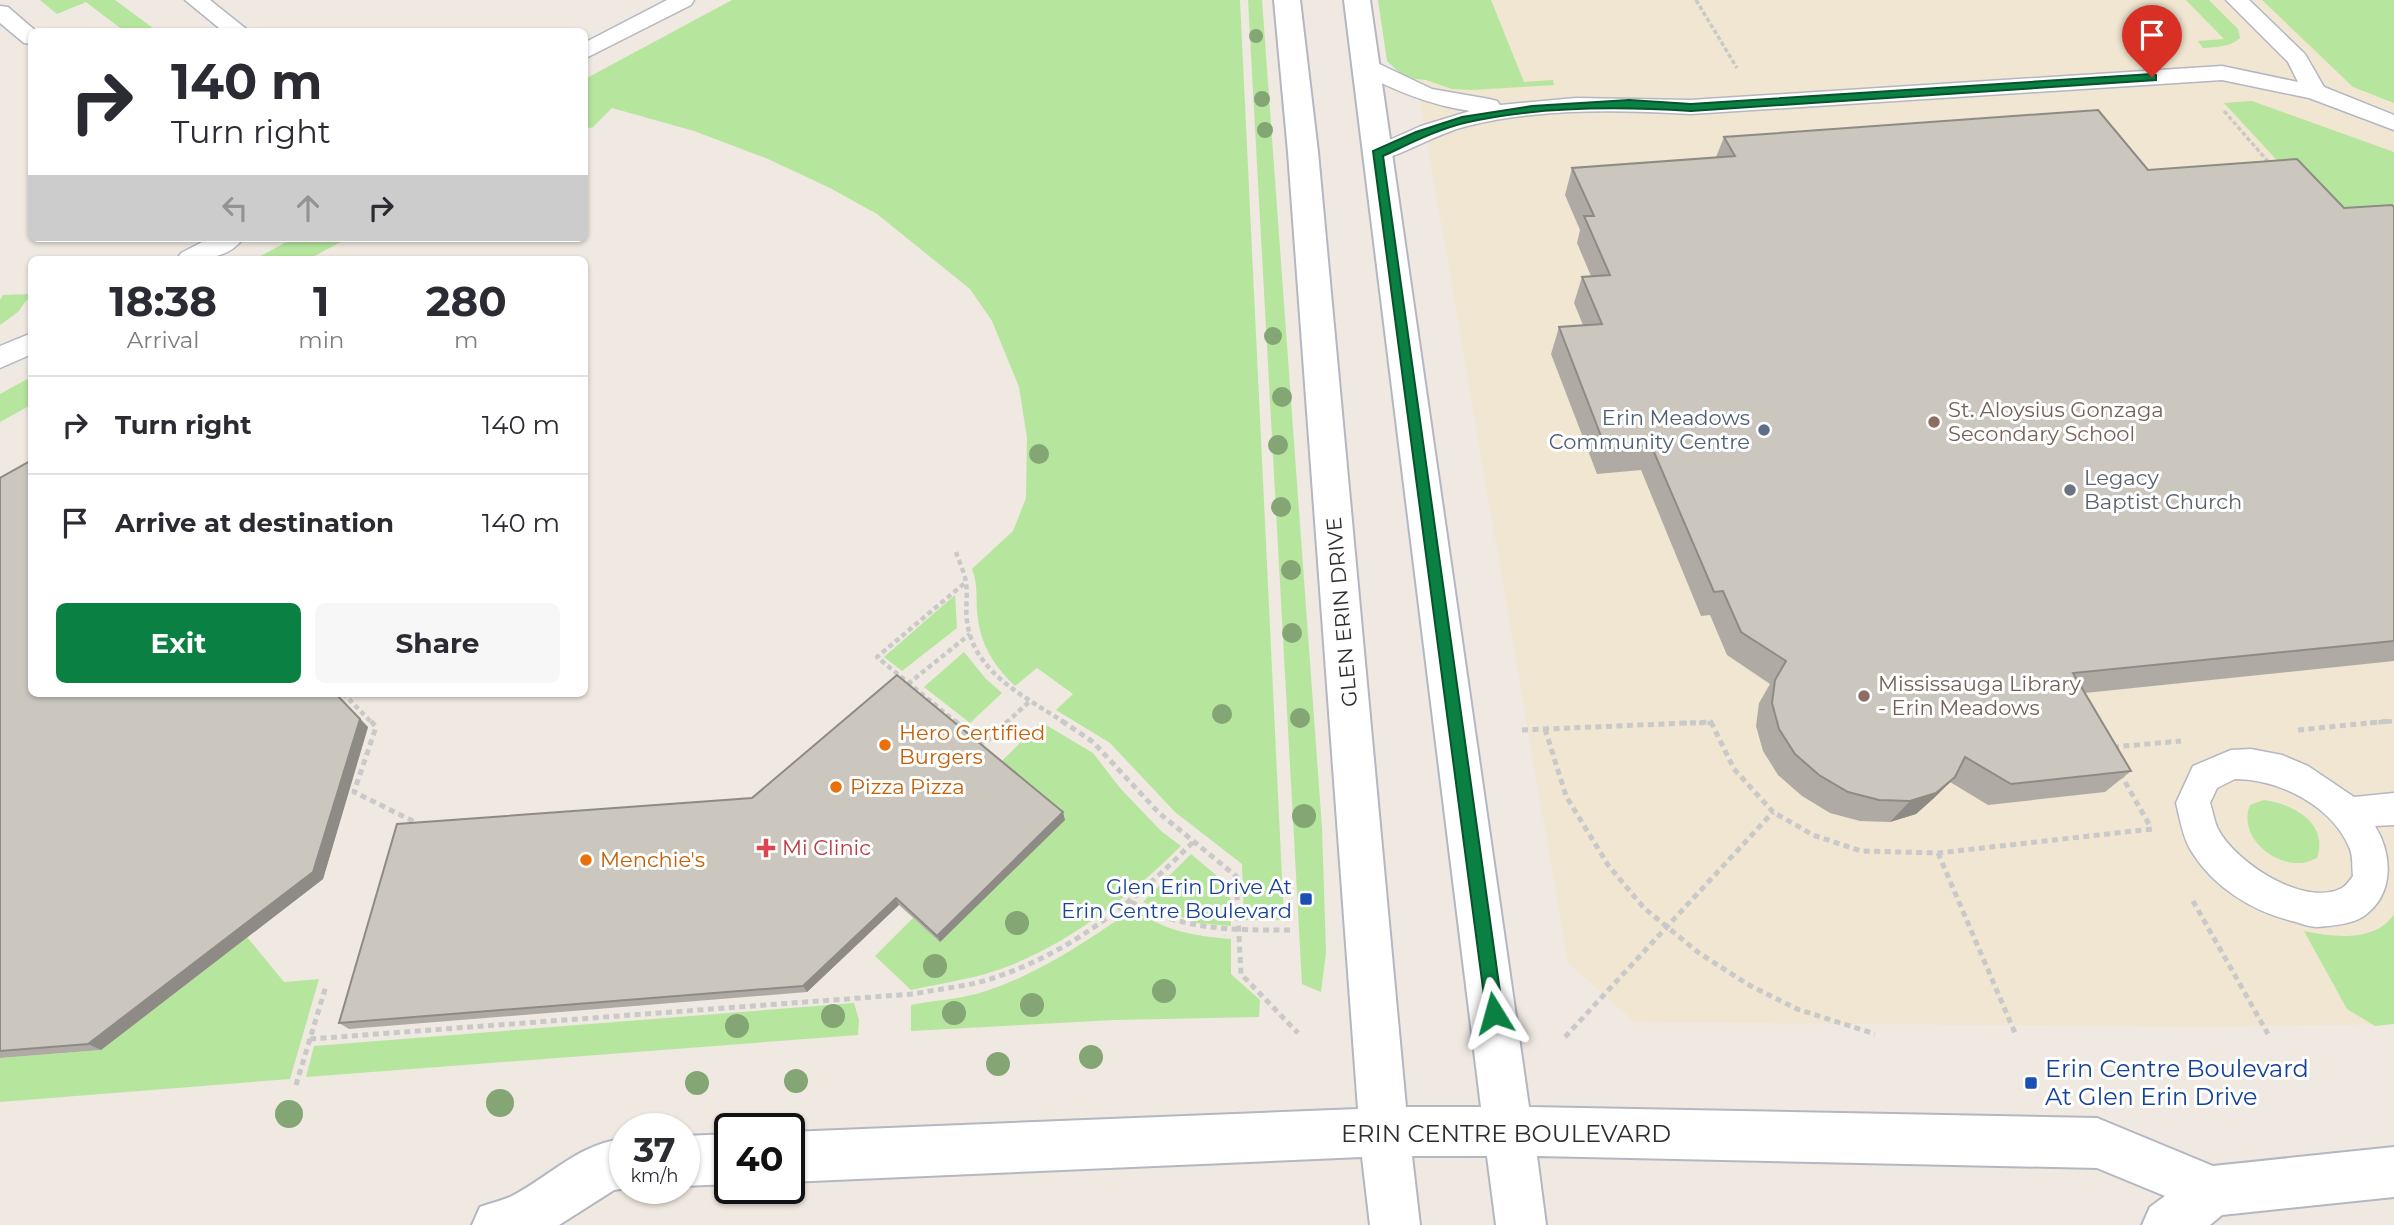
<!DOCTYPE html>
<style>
:root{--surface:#fff;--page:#f7f7f7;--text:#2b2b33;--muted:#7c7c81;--line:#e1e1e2;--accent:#0b8043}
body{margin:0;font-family:Montserrat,sans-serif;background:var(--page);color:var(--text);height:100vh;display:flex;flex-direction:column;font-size:26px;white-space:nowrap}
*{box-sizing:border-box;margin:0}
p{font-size:23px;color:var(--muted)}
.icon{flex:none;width:38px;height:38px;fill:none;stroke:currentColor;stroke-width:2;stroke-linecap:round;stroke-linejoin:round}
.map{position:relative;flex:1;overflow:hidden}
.drawer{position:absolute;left:28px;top:256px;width:560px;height:441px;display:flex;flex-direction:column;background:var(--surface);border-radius:10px;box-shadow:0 2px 5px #0004}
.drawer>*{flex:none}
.guide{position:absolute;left:28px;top:28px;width:560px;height:214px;border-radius:10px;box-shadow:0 2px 5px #0004;background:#fff;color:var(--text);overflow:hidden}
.speed{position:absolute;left:609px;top:1113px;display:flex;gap:14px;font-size:35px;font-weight:700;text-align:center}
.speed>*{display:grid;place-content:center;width:91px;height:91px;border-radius:50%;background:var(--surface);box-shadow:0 2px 5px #0004;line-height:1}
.speed small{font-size:18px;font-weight:400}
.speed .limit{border:4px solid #111;border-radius:10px;background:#fff;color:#111}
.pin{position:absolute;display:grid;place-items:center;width:60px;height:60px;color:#fff;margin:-72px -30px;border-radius:50% 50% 50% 0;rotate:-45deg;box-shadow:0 0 7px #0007}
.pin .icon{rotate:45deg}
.me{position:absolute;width:77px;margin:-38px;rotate:352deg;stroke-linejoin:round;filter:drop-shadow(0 0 5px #0008)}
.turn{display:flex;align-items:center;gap:24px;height:147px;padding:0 28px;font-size:32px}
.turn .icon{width:91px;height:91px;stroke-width:2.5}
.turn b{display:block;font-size:49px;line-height:60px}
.lanes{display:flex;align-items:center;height:66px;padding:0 28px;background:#0003;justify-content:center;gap:35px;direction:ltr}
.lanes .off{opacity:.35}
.eta{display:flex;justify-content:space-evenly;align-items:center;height:119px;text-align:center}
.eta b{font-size:42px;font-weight:700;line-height:49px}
.button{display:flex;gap:14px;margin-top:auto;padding:14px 28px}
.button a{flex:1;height:80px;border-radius:10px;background:var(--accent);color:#fff;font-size:28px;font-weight:700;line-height:80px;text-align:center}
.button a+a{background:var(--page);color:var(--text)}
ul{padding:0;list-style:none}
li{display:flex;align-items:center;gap:21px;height:98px;padding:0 28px;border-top:2px solid var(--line)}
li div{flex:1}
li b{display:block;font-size:26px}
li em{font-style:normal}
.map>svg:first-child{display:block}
.education{fill:#f0e6d1}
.green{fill:#b6e59e}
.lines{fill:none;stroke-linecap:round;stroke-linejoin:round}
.service-casing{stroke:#b4b7c1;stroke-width:3}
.tertiary-casing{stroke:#b4b7c1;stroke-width:4}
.path-far2{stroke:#c9c9c9;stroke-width:3.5;stroke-dasharray:4.5 2.5;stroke-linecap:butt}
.path-far1{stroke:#c9c9c9;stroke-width:4.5;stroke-dasharray:5 3.5;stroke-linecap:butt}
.path{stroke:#c9c9c9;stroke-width:5;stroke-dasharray:6 4.5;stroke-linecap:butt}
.service{fill:#fff;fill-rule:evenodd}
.tertiary{fill:#fff;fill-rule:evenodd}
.tree{fill:#84a574}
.wall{fill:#afaba4}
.shaded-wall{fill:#8e8b86}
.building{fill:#cbc7bf;stroke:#8e8b86;stroke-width:2}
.route{fill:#0b8043;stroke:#07532c;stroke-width:2}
.education-dot{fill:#8d6e63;stroke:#fff;stroke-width:2.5}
.service-dot{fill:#5c6f8a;stroke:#fff;stroke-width:2.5}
.worship-dot{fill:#6b7280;stroke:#fff;stroke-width:2.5}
.food-dot{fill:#e8710a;stroke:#fff;stroke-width:2.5}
.health-dot{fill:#e0444e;stroke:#fff;stroke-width:2.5}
.transit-dot{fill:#1a4fb4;stroke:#fff;stroke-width:2.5}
.labels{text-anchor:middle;stroke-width:6;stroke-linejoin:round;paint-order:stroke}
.education-label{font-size:21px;fill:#785e54;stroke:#fff;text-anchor:start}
.service-label{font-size:21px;fill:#4e5e75;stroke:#fff;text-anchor:end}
.worship-label{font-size:21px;fill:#5b616d;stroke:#fff;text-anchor:start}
.street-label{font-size:21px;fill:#2e2e2e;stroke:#fff}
.food-label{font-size:21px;fill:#c56008;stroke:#fff;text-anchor:start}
.health-label{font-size:21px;fill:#be3a42;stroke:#fff;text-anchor:start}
.transit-label{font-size:21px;fill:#164399;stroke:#fff;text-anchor:end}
.near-transit-label{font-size:24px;fill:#164399;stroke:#fff;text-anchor:start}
.near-street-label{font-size:24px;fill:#2e2e2e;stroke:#fff}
</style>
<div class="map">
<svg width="2394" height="1225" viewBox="0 0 2394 1225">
<rect width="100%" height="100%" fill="#efe9e1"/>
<!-- education -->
<polygon class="education" points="1403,0 2394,0 2394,1024 2203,1027 1635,1022 1568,963"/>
<!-- green -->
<g class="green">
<polygon points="40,0 115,0 157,31 124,31 86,2 57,14"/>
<path d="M 732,0 L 1240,0 L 1284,920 L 1244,920 L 1242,864 L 1175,812 L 1110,743 L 1056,710 L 1073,694 L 1037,668 L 1015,686 C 996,668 981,646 978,619 C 975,601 979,586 972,569 L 1013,531 L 1026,498 L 1027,438 L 1019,387 L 992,321 L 970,289 L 877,214 L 830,188 L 768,159 L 694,131 L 612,108 L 592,128 L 585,127 L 585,79 Z"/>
<polygon points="1248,0 1262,0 1322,828 1326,952 1321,992 1302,984"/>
<polygon points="1378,0 1491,0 1524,82 1553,80 1554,85 1472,90 1452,89 1426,80 1405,78 1387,61"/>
<path d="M 2186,0 L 2209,0 L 2238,29 L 2240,38 C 2230,47 2217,47 2203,48 L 2198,41 L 2224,39 Z"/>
<polygon points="2262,0 2394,0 2394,103 2353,87"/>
<polygon points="2252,101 2394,152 2394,219 2335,223 2224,103"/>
<polygon points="294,238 348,238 309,259 255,259"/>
<polygon points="31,294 18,312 0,325 0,300 3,295"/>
<polygon points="31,377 31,405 0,422 0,394"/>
<polygon points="955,595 957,628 902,671 884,657"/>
<polygon points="964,652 986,679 1002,693 970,723 924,687"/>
<path d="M 1041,722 L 1093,753 L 1120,788 L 1161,831 L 1181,846 C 1130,897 1056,954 985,974 C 961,981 936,984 911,990 L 875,956 L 913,918 L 941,942 L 999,764 Z"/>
<path d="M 2264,800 C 2293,804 2329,823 2317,858 C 2312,860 2306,863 2301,863 C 2270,865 2238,834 2250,805 Z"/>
<polygon points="1191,854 1230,887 1231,926 1197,923 1143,902"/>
<path d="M 1133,908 C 1163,931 1194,936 1231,939 L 1231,974 L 1260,1000 L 1259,1017 L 1114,1020 L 911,1031 L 911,1005 C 936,1000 963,999 986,991 C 1034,976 1094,938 1133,908 Z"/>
<path d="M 2394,914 L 2394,1024 L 2375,1026 L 2347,1009 L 2304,931 C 2332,937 2376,943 2394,914 Z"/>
<polygon points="247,937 284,982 319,979 290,1079 0,1102 0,1058 101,1050"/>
<polygon points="854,1003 859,1020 858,1035 306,1077 314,1046"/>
</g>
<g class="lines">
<!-- service casing -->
<g class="service-casing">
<g id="service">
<polygon points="185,0 210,0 250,32 224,32"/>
<polygon points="667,0 694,0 691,5 584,59 584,43"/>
<path d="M 2226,0 L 2249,0 L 2305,54 L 2324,87 L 2394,115 L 2394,130 L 2309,98 L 2222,80 L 1691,114 C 1617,110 1540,108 1467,126 C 1435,134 1408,153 1377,161 L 1369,159 L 1365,154 L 1369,149 L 1421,126 L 1470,111 C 1429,105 1394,90 1357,71 L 1354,66 L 1357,61 L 1373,61 L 1432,89 L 1489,99 L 1497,101 L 1500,105 L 1576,98 L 1691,100 L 2222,66 L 2298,82 L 2288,62 Z"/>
<polygon points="0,6 8,7 37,32 32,32 32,44 24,43 0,23"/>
<path d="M 210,238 L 243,238 C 229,260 200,259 177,259 L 181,253 Z"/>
<polygon points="32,333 32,354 0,368 0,346"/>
<path d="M 2251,749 L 2282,755 L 2308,766 L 2354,797 L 2394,793 L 2394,825 L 2375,826 C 2393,855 2394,895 2364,916 C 2353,924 2331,926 2317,927 C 2309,927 2300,923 2292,921 C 2251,911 2212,886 2190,849 C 2182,835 2180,818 2176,803 L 2193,766 L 2231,750 ZM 2235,779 C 2279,779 2333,806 2350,849 C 2353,857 2352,868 2353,876 C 2350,880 2346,886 2342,888 C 2304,908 2235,862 2218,829 C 2214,821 2213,811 2210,803 L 2217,788 Z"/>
</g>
</g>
<!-- tertiary casing -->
<g class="tertiary-casing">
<g id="tertiary">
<polygon points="1274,0 1300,0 1318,152 1406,1107 1481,1107 1344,0 1370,0 1529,1107 2097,1118 2213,1166 2394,1147 2394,1197 2222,1215 2210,1225 2142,1225 2150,1207 2165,1196 2097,1168 1537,1156 1546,1225 1496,1225 1487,1156 1412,1156 1420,1225 1370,1225 1362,1157 789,1182 789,1132 1358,1109 1288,152"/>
<polygon points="730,1134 730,1184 684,1186 684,1136"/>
<path d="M 625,1139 L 627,1188 L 614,1190 L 559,1225 L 472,1225 L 480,1207 C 490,1203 502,1201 512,1196 C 549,1177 581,1142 625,1139 Z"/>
</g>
</g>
<!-- path-far2 -->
<g class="path-far2">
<polyline points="1696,0 1737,68"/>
<polyline points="2224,111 2271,165"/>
</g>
<!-- path-far1 -->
<g class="path-far1">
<path d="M 956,552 C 959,562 965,573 966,583 C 968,596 965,609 967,621 C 973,673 1026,697 1065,723"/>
<polyline points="908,684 970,634"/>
<polyline points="343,693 372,723"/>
<polyline points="957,723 877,657 966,582"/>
<polyline points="1006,723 1030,701"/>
<polyline points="1682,723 1712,723"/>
<polyline points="2370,723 2394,721"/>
</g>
<!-- path -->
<g class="path">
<polyline points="371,721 376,727 354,792 419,824"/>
<polyline points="955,721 983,745 1008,721"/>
<polyline points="1062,721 1093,742 1159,813 1236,876 1241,974 1298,1033"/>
<polyline points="1545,729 1566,796 1608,865 1644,908 1699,953 1749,985 1797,1009 1875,1034"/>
<polyline points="1522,730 1711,722 1734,769 1773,812 1813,835 1861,851 1938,853 2152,829"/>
<polyline points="2298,730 2389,721"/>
<polyline points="2113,747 2181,741"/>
<polyline points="2120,773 2150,826"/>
<polyline points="1938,853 2015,1033"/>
<polyline points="2193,901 2268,1034"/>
<path d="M 1131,902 C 1186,931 1231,930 1292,930"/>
<polyline points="1565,1037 1773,812"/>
<path d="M 310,1039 L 913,994 C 938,989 963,987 987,980 C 1069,955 1135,901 1194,841"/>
<polyline points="296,1085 326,986"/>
</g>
<!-- service -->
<use href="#service" class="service"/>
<!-- tertiary -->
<use href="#tertiary" class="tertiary"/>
</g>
<!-- trees -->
<g class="tree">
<circle cx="1256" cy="36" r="7"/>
<circle cx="1262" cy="99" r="8"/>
<circle cx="1265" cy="130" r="8"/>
<circle cx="1273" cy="336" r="9"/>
<circle cx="1282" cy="397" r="10"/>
<circle cx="1278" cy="445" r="10"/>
<circle cx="1039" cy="454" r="10"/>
<circle cx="1281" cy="507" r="10"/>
<circle cx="1291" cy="570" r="10"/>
<circle cx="1292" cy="633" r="10"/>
<circle cx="1222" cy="714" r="10"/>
<circle cx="1300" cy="718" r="10"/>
<circle cx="1304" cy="816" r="12"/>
<circle cx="1017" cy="923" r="12"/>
<circle cx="935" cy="966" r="12"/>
<circle cx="1164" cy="991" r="12"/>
<circle cx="1032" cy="1005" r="12"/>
<circle cx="954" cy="1013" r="12"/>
<circle cx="833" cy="1016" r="12"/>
<circle cx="737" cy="1026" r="12"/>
<circle cx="1091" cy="1057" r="12"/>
<circle cx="998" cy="1064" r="12"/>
<circle cx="796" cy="1081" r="12"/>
<circle cx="697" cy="1083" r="12"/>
<circle cx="500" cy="1103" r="14"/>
<circle cx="289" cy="1114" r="14"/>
</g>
<!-- wall -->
<g class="wall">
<polygon points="1724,137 2148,170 2344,208 2394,207 2394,661 2085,693 2131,771 2105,792 1988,805 1950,782 1934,798 1916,814 1890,822 1860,821 1830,813 1802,796 1778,775 1763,751 1756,726 1759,703 1770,684 1727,655 1710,615 1701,616 1641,470 1597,474 1551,354 1559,327 1583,325 1574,303 1582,277 1591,276 1577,243 1580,230 1565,195 1572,168 1716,157"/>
<polygon points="0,478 368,727 323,879 101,1050 0,1058"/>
<polygon points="1065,820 940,942 899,905 807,992 349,1029 339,1023"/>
</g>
<!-- shaded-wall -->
<g class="shaded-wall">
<polygon points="336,693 368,727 323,879 101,1050 88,1044"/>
<polygon points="1955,777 1934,798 1916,814 1890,822 1910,801"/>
<polygon points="1063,812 1065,820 940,942 937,936"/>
<polygon points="896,898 899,905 807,992 803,986"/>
</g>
<!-- building -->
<g class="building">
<polygon points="2098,110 2148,170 2297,159 2344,208 2392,205 2394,207 2394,641 2073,673 2131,771 2011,784 1965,757 1955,777 1936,793 1910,801 1879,800 1848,792 1819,775 1795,754 1779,729 1772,703 1775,680 1786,661 1741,632 1723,591 1714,592 1651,445 1606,449 1559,327 1602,324 1582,277 1610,275 1584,216 1594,216 1572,168 1735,156 1724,137"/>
<polygon points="32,460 32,693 335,693 360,719 313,872 88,1044 0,1051 0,478"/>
<polygon points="897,675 1063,812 937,936 896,898 803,986 339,1023 397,824 752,798"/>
</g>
<!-- route -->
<path class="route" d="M 2152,74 L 2156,75 L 2156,80 L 1691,111 C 1616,106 1537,106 1464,123 C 1436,130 1409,144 1383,156 L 1503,1013 L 1500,1019 L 1494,1022 L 1487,1019 L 1373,151 L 1416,132 L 1462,117 L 1532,106 L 1629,100 L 1691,104 Z"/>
<!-- markers -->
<g class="education-dot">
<circle cx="1934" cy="422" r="7"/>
<circle cx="1864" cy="696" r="7"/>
</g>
<circle class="service-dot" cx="1764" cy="430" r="7"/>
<circle class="worship-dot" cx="2070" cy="490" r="7"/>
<g class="food-dot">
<circle cx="885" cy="745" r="7"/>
<circle cx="836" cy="787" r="7"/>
<circle cx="586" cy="860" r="7"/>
</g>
<path class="health-dot" d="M762.5 837.5h7v7h7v7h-7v7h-7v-7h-7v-7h7z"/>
<g class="transit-dot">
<rect x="1299" y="892" width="14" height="14" rx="3.5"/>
<rect x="2024" y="1076" width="14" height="14" rx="3.5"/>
</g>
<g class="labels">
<!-- education labels -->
<g class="education-label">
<text x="1948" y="417">St. Aloysius Gonzaga<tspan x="1948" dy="24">Secondary School</tspan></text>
<text x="1878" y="691">Mississauga Library<tspan x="1878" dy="24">- Erin Meadows</tspan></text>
</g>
<!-- service labels -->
<g class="service-label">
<text x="1750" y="425">Erin Meadows<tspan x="1750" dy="24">Community Centre</tspan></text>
</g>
<!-- worship labels -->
<g class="worship-label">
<text x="2084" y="485">Legacy<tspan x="2084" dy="24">Baptist Church</tspan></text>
</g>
<!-- street labels -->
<g class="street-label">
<text transform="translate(1342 612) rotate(-95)" y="7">GLEN ERIN DRIVE</text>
</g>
<!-- food labels -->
<g class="food-label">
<text x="899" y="740">Hero Certified<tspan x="899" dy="24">Burgers</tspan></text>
<text x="850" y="794">Pizza Pizza</text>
<text x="600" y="867">Menchie's</text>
</g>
<!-- health labels -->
<g class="health-label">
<text x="782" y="855">Mi Clinic</text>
</g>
<!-- transit labels -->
<g class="transit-label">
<text x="1292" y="894">Glen Erin Drive At<tspan x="1292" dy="24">Erin Centre Boulevard</tspan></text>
</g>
<!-- near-transit labels -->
<g class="near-transit-label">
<text x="2045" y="1077">Erin Centre Boulevard<tspan x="2045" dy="28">At Glen Erin Drive</tspan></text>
</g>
<!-- near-street labels -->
<g class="near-street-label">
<text x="1506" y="1142">ERIN CENTRE BOULEVARD</text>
</g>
</g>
</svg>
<div class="speed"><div>37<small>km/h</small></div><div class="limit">40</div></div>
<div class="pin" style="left:2152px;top:77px;background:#d93025"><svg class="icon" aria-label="arrive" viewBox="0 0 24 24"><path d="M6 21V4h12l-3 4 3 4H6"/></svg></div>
<svg class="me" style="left:1494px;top:1013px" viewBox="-20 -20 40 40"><path d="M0-17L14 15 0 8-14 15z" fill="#0b8043" stroke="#fff" stroke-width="4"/></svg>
<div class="guide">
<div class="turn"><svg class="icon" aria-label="right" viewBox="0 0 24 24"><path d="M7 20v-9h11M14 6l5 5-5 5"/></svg><div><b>140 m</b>Turn right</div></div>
<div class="lanes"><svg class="icon off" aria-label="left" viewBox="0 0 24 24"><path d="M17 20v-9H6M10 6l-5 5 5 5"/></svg><svg class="icon off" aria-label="ahead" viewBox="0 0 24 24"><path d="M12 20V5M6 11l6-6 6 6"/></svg><svg class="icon" aria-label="right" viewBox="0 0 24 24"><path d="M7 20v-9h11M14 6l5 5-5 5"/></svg></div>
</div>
<section class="drawer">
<div class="eta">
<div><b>18:38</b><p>Arrival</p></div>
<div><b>1</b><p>min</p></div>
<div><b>280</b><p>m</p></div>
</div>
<ul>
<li><svg class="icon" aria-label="right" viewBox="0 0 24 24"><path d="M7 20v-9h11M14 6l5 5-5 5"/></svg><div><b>Turn right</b></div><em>140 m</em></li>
<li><svg class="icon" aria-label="arrive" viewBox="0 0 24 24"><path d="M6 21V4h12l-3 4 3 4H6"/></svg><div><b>Arrive at destination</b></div><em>140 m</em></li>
</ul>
<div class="button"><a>Exit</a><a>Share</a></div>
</section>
</div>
